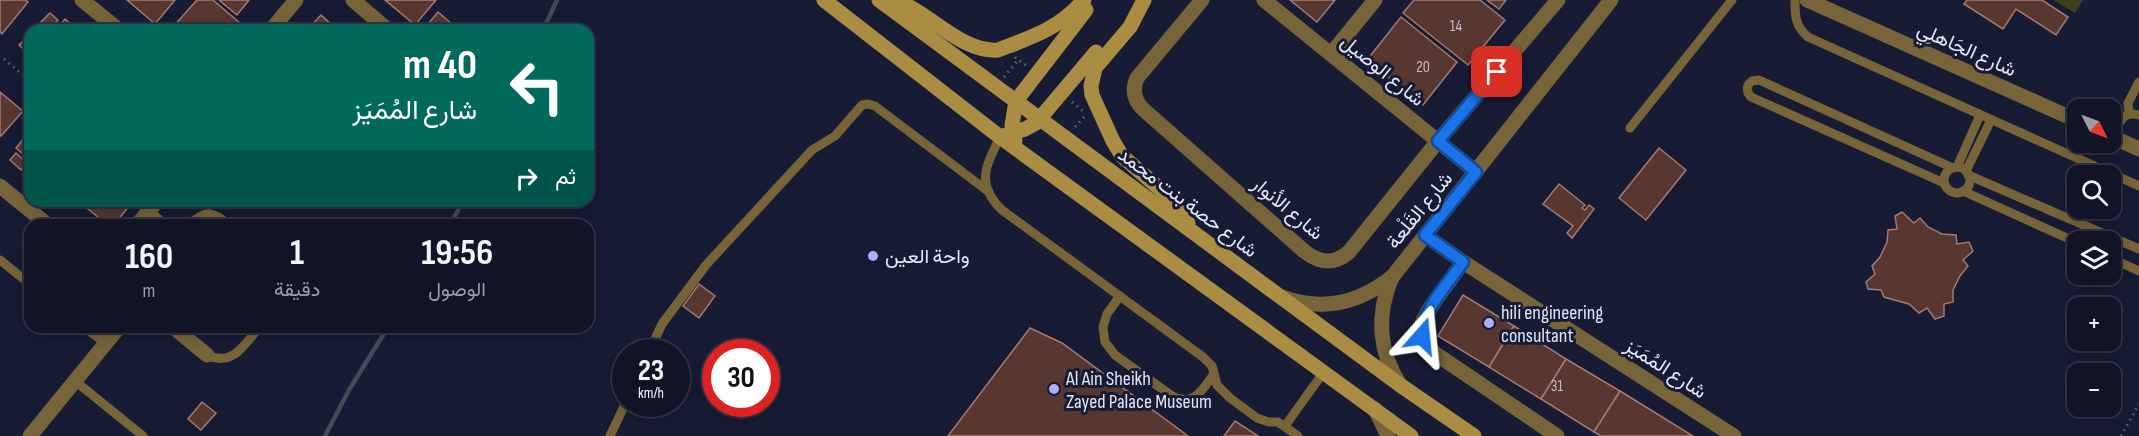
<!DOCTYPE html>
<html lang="ar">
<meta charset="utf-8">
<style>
:root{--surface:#111427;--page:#1a1d2f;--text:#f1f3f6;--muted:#9c9ea7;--line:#303344}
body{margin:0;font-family:"Sofia Sans Condensed",Vazirmatn,sans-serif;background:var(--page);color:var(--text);direction:rtl;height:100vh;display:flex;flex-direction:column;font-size:22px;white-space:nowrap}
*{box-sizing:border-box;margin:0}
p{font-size:20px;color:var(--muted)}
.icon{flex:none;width:33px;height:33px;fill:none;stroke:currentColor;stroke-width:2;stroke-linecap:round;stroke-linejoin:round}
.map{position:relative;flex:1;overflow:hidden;direction:ltr}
.sheet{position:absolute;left:24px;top:219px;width:570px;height:114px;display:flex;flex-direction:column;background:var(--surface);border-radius:18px;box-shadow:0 3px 15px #0003,0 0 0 2px var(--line);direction:rtl}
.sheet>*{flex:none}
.hud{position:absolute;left:24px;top:24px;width:570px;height:183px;border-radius:18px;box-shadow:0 3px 15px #0003,0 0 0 2px var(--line);direction:rtl;background:#00695c;color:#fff;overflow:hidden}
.needle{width:39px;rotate:132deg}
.controls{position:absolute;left:2067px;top:99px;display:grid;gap:12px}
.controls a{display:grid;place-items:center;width:54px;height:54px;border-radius:12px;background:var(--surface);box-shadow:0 3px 15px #0003,0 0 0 2px var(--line);font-size:30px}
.speed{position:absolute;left:612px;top:339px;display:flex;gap:12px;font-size:30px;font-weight:700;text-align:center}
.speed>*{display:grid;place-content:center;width:78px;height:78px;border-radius:50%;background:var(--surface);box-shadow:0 3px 15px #0003,0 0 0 2px var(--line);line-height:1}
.speed small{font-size:15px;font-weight:400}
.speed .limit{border:9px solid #d22;background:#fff;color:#111}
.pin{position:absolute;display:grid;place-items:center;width:51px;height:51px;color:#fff;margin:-26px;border-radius:12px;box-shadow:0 3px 9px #0006}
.me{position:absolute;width:66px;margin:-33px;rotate:18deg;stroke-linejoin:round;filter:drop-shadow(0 0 4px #0008)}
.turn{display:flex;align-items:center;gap:21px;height:126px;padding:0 18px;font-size:27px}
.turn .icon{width:78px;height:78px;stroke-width:2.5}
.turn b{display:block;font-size:42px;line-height:51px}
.then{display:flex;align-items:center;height:57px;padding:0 18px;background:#0003;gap:12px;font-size:22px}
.eta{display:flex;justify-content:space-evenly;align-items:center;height:102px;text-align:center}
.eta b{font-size:36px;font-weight:700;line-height:42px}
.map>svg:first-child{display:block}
.green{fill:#3d3e1c}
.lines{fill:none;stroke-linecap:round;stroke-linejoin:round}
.stream{stroke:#444b56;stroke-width:4.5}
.building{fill:#583730;stroke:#a17b73;stroke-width:1.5}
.path{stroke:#5f6379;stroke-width:3;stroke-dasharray:1.5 4.5;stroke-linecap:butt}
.service{stroke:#776439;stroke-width:9}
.minor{stroke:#776439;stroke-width:15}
.tertiary{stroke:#776439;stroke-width:15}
.secondary{stroke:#aa8c43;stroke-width:15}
.route-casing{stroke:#114b97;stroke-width:15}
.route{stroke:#1a73e8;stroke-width:10}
.poi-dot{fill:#acaffb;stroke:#171b34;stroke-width:2}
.labels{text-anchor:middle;stroke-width:6;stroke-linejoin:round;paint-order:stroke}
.number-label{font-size:16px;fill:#c0bac6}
.street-label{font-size:20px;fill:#e2e6f8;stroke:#171b34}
.poi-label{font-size:20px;fill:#e2e6f8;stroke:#171b34;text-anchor:start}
</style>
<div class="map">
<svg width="2139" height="436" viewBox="0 0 2139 436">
<rect width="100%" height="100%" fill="#171b34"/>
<!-- green -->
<polygon class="green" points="2053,0 2083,0 2075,13"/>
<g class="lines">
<!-- stream -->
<g class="stream">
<polyline points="543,30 557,0"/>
<polyline points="450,225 463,201"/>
<polyline points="325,436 349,390 388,327"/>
</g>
</g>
<!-- building -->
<g class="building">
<polygon points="0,0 25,0 28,2 2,34 0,32"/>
<polygon points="127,0 175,0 155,24"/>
<polygon points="197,0 213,0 240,23 234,30 170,30"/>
<polygon points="219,0 249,0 237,15"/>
<polygon points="385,0 436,0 415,25"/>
<polygon points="1290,0 1335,0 1317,22"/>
<polygon points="1414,0 1480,0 1505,20 1468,65 1403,13"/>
<polygon points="1487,0 1506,0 1499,9"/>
<polygon points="1967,0 2042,0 2068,17 2056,35 2016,9 2003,29 1964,4"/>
<polygon points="438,12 453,25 449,30 423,30"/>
<polygon points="50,13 58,20 50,29 41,22"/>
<polygon points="321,15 332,25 329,28 331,30 309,28"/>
<polygon points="1401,17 1457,62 1423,105 1367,60"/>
<polygon points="65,19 78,30 56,30"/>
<polygon points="24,40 28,44 23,49 19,45"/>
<polygon points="0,92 23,111 1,136 0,136"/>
<polygon points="30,131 30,160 16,148"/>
<polygon points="1659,148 1686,170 1646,220 1619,198"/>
<polygon points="16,153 27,163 21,170 10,160"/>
<polygon points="1559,184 1585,205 1582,208 1585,210 1589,205 1594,209 1572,238 1567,233 1573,226 1543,204"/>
<polygon points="78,201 133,201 114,225 108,225"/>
<polygon points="1902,212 1914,223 1920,218 1928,227 1942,234 1956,235 1957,244 1969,242 1973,251 1963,260 1968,266 1960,276 1953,290 1953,302 1944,304 1944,316 1935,319 1927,308 1919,313 1909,304 1884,297 1881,290 1868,289 1866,282 1875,274 1872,266 1880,257 1887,242 1888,230 1897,229 1895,216"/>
<polygon points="699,284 715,296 699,318 683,306"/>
<polygon points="1463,295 1514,326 1489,367 1438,336"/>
<polygon points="1514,326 1566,359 1541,399 1489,367"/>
<polygon points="1030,328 1062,343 1188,436 948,436"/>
<polygon points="1566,359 1620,391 1594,432 1541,399"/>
<polygon points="1620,391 1693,436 1601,436 1594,432"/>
<polygon points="202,402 216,413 201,430 188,419"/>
<polygon points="1235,421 1258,436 1224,436"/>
</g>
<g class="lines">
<!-- path -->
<g class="path">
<polyline points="1015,57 1027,66"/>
<polyline points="4,59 30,81"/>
<polyline points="1004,77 1018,60"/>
<polyline points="1072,102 1083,111"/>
<polyline points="1075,127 1085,116"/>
<polyline points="2121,436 2139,404"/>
</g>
<!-- service -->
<g class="service">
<path d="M 1795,0 C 1795,16 1795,26 1808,37 L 2139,186"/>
<polyline points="2129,114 2128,103 2139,82"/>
<polyline points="1630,128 1732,0"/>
<path d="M 1000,137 C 986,166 975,184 1002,210 L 1203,357 L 1212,366 L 1217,385 L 1230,398 L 1257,418 L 1269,422 L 1278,422 L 1298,436"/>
<path d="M 2113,137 C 2119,124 2122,110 2139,115"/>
<polyline points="1957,167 1980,115"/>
<circle cx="1957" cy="180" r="13"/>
<polyline points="1966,171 1991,120"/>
<polyline points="1968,175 2139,249"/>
<path d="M 1944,183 L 1751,97 C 1746,92 1746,85 1752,81 L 1759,80 L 1953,168"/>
<polyline points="1963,191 2078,243"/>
<polyline points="149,211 166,225"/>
<path d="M 189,225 C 205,209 213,211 229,225"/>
<polyline points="2110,258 2139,271"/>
<polyline points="0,260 30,284"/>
<path d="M 1120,296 L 1107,314 L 1103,327 L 1105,342 L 1115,355 L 1172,396 C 1194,407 1202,390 1214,374"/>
<polyline points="84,327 106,344"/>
<polyline points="649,352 662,324 706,265 812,150 835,136 862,105 868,104 875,106 989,192"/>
<path d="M 207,355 C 232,367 245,345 259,327"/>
<polyline points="75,381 143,436"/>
<polyline points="1285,426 1323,373"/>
<polyline points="610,436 626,402"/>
</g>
<!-- minor -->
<g class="minor">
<polyline points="82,0 119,30"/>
<polyline points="353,0 388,30"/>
<path d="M 1202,0 L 1137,78 C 1132,90 1134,101 1144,110 L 1304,251 C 1319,263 1334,265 1349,252 L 1438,141 L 1558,0"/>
<polyline points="1264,0 1476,172"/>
<polyline points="1807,0 2078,121"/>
<polyline points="271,30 296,0"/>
<polyline points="1331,54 1375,0"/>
<polyline points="2110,136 2139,149"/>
<polyline points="0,186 48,225"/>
<polyline points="137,225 157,201"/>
<polyline points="1425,235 1463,262 1734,436"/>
<path d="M 1463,262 C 1454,276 1423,313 1421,327 C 1420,338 1426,345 1433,352 L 1557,436"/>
<path d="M 1392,277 C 1376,315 1378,350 1400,385"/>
<path d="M 1282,297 C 1323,312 1360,303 1393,276 L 1611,0"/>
<polyline points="173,327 207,355"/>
<polyline points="30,436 119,327"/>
</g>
<!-- tertiary -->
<polyline class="tertiary" points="1375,409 1388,436"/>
<!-- secondary -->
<g class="secondary">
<polyline points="824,0 1000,137 1411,436"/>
<polyline points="879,0 1278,295 1400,385 1474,436"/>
<path d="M 894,0 C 930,12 961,53 998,50 C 1032,37 1059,29 1084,0"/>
<polyline points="1144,0 1130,27 1095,68 1091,86 1092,95 1113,141 1122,156 1167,195 1188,223"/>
<polyline points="1000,137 1025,129 1036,123 1096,52"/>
<polyline points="1015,141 1012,125 1016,101 1086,10"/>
</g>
</g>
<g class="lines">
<!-- route casing -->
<g class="route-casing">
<path id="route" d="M 1422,336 C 1420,313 1450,281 1463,262 L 1425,235 L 1476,172 L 1438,141 L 1497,72"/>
</g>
<!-- route -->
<use href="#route" class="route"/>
</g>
<!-- markers -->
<g class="poi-dot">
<circle cx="873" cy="256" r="6"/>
<circle cx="1489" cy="323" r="6"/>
<circle cx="1054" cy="389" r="6"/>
</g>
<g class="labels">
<!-- number labels -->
<g class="number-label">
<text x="1456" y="31">14</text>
<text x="1423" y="72">20</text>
<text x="1557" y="391">31</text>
</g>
<!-- street labels -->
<g class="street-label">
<text transform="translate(1967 49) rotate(24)" y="7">شارع الجَاهلِي</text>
<text transform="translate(1383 70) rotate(39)" y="7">شارع الوصيل</text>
<text transform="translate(1188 202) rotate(37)" y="7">شارع حصة بنت محمد</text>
<text transform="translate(1288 208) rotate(40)" y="7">شارع الأنوار</text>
<text transform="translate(1419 210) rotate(-51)" y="7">شارع القَلْعة</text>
<text transform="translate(1666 368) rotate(33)" y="7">شارع المُمَيَز</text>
</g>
<!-- poi labels -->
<g class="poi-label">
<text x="885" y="263">واحة العين</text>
<text x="1501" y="319">hili engineering<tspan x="1501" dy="23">consultant</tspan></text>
<text x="1066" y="385">Al Ain Sheikh<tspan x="1066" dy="23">Zayed Palace Museum</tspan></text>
</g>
</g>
</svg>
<div class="controls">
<a><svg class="needle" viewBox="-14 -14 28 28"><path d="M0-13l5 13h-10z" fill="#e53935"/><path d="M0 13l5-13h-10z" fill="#9c9ea7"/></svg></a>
<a><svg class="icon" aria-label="search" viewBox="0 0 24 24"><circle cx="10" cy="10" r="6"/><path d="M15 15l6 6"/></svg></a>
<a><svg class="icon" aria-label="layers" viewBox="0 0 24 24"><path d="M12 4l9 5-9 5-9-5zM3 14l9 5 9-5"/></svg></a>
<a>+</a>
<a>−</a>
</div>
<div class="speed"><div>23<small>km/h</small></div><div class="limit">30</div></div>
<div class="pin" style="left:1497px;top:72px;background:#d93025"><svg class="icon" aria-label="arrive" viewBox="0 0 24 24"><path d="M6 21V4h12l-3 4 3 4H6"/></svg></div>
<svg class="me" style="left:1422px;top:336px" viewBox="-20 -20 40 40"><path d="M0-17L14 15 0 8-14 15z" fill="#1a73e8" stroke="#fff" stroke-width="4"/></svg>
<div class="hud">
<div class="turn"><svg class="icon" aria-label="left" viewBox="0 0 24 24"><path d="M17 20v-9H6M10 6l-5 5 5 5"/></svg><div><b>40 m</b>شارع المُمَيَز</div></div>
<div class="then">ثم<svg class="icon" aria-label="right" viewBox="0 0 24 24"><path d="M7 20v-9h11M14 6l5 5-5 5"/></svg></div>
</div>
<section class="sheet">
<div class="eta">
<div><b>19:56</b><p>الوصول</p></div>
<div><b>1</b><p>دقيقة</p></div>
<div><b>160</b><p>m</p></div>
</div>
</section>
</div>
